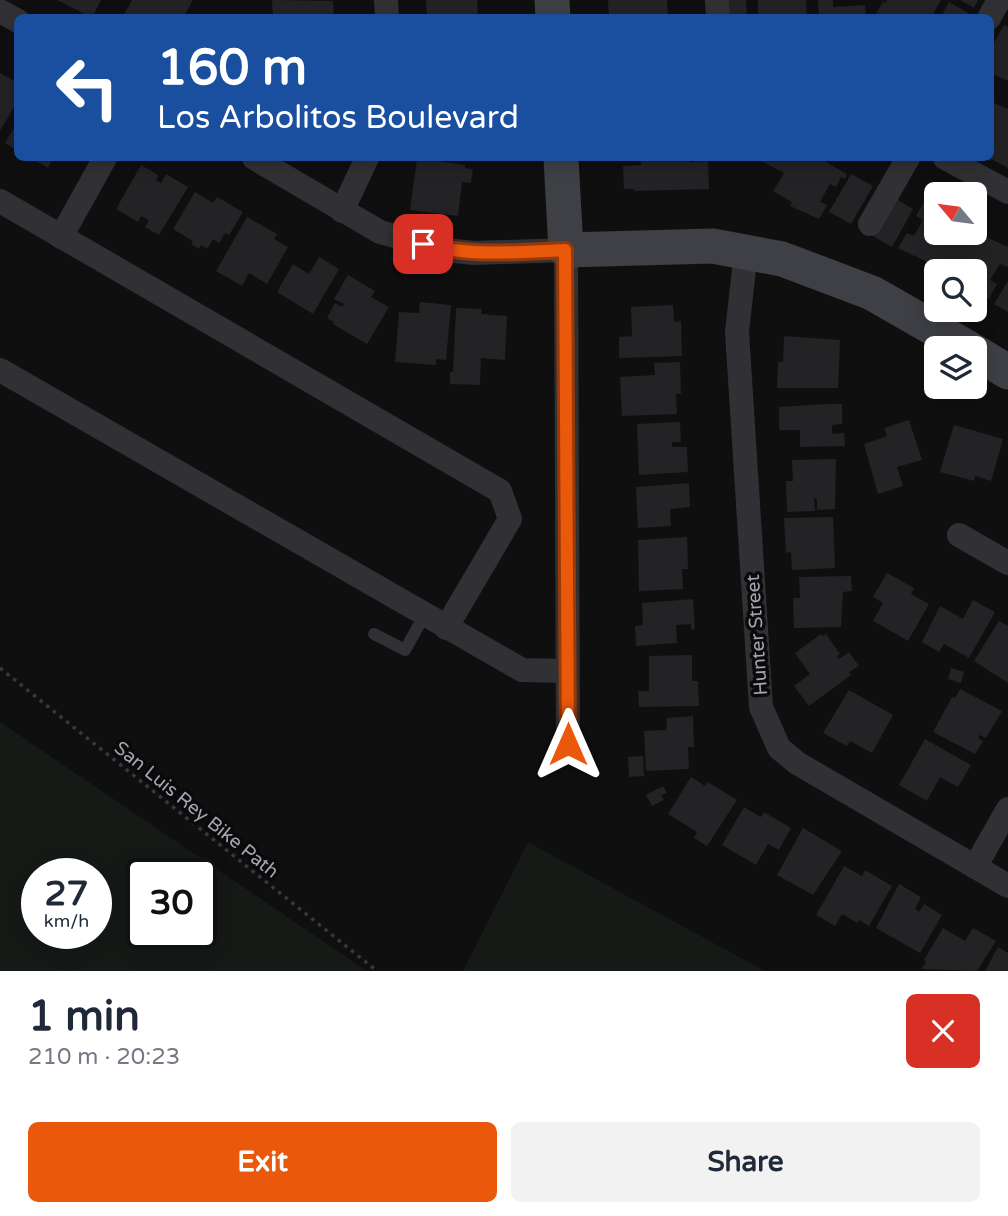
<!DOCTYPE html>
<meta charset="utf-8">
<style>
:root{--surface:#fff;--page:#f2f2f3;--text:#1f2937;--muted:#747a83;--accent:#ea580c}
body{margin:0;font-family:"Varela Round",sans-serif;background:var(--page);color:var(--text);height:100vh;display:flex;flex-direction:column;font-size:26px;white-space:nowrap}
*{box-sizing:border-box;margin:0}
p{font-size:23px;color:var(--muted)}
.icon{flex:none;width:38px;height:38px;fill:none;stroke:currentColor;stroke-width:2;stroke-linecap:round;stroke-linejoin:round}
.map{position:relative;height:971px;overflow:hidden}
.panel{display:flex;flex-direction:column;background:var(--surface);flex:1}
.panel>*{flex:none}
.top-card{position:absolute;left:14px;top:14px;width:980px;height:147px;border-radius:10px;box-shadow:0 4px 18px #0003;background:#1a4fa0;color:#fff;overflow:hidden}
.needle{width:46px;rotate:299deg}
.controls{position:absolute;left:924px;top:182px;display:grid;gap:14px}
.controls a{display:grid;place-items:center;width:63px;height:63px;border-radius:10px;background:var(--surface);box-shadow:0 4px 18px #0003;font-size:35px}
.speed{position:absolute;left:21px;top:858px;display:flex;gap:14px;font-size:35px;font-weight:700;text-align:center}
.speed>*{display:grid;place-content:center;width:91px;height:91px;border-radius:50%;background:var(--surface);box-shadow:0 4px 18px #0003;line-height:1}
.speed small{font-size:18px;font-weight:400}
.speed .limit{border:4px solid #111;border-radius:10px;background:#fff;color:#111}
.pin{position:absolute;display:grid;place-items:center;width:60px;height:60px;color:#fff;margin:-30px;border-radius:14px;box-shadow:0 4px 10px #0006}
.me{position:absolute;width:77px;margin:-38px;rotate:0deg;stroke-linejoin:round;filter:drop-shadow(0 0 5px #0008)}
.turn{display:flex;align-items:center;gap:24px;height:147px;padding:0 28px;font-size:32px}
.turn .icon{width:91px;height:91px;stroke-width:2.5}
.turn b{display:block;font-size:49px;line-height:60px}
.round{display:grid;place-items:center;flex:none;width:74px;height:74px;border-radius:10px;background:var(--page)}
.overview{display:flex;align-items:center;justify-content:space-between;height:119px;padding:0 28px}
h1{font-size:42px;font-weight:800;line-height:52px}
.action{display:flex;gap:14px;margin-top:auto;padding:14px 28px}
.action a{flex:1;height:80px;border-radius:10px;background:var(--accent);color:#fff;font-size:28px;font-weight:800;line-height:80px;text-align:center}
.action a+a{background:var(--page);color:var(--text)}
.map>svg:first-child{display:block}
.green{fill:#161a17;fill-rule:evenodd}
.building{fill:#232224}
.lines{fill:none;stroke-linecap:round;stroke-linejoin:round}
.path{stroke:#37383c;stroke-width:3.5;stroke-dasharray:3.5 5;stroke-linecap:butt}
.lane{stroke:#313135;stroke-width:12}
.street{stroke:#313135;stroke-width:24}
.secondary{stroke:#3f4045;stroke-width:35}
.route-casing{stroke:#983908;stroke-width:18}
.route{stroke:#ea580c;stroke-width:12}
.labels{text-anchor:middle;stroke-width:7;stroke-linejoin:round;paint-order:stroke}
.street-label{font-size:19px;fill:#a2a5af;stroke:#0a0a0b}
</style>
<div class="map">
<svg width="1008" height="971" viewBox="0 0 1008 971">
<rect width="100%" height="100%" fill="#0f0f10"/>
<!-- green -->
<g class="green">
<path d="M 0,722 L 367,971 L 0,971 ZM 37,873 L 96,873 L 96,933 L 37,933 ZM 142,873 L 201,873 L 201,933 L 142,933 Z"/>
<polygon points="528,842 765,971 463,971"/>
</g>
<!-- building -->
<g class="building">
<polygon points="57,0 101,0 92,18"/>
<polygon points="132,0 193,0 183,18 122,18"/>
<polygon points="272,0 333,1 334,18 273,18"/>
<polygon points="426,0 477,0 478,18 427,16"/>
<polygon points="608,0 667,0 668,18 609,18"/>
<polygon points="722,0 746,0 747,18 723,18"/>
<polygon points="758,0 806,0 807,18 758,18"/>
<polygon points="818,0 833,0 833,7 865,5 866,18 819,18"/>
<polygon points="887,0 941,0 931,18 874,18 883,1 886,3"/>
<polygon points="960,0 978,0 974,8"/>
<polygon points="949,2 970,14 968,18 940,18"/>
<polygon points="1004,25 1008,27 1008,81 990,73 990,50"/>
<polygon points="0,73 18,83 18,100 0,131"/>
<polygon points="990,101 1008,109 1008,168 991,159 990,161 983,158 990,158"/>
<polygon points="18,121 18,151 5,143"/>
<polygon points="30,158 53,158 48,168"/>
<polygon points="417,158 465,165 465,168 473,169 471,183 462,182 458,216 410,210"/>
<polygon points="641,158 690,158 690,162 708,161 709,189 634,191 634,189 624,189 623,166 641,165"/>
<polygon points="755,158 812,158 816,160 819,158 847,174 845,179 841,177 836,187 830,184 820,202 827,205 819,219 790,206 792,202 773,191 784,173"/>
<polygon points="141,165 158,175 156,180 161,183 166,174 188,187 159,235 145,227 149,220 141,216 138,222 116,209"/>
<polygon points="851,174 873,186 851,224 829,212"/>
<polygon points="195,192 213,203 217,197 243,212 229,235 225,233 219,243 213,239 207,249 201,245 199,249 191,244 193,241 173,229"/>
<polygon points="893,197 913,209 892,247 871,235"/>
<polygon points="925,200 936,206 936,233 975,232 1008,247 1008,267 1000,264 990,280 997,284 989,299 975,292 975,271 946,271 898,248 907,233 914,236 923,220 916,216"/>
<polygon points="247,217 277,234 274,239 288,247 267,284 249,273 242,286 216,271"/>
<polygon points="319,257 339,269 313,314 277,292 293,264 309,274"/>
<polygon points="348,275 375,291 371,297 389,307 367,344 333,324 334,322 327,318 335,303 342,307 344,304 334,299"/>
<polygon points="1008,281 1008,312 994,304"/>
<polygon points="420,302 451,305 446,360 436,359 436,365 395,362 399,312 419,313"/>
<polygon points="673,305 674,322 681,321 682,356 619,358 619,337 632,336 631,307"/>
<polygon points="456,308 482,309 481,314 507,316 505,360 481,358 480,385 450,384 450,372 453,372"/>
<polygon points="784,336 840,340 838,388 777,388 778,362 783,362"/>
<polygon points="680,362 681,394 676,394 677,414 622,416 620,377 655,375 654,363"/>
<polygon points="828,404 842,404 842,424 832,425 832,434 844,433 845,446 800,447 800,430 779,430 779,407"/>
<polygon points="909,420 922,460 897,467 903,486 878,494 864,444 887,436 884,428"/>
<polygon points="680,422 681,442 672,442 672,447 687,447 688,472 639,475 637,424"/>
<polygon points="954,425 1003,439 991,481 975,476 974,481 940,472"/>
<polygon points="836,459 835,509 817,510 817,499 814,498 815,511 787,512 786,481 793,481 792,460"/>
<polygon points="689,483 690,507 670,509 671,526 638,528 636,487"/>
<polygon points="833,517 835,568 792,570 791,552 786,553 784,518"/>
<polygon points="687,537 688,569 682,569 683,589 639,591 638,540"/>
<polygon points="887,573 914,588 911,594 929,604 908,641 873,621 883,603 873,597"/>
<polygon points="851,576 852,591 843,592 841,627 794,628 793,598 800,598 799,577"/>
<polygon points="693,599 695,629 691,630 691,624 676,625 677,643 636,646 635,626 643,625 642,603"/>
<polygon points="973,600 995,612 969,658 944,644 939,652 922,642 940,606 963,619"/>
<polygon points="999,621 1008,626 1008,683 974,661"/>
<polygon points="821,634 823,636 826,634 840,654 837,656 839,659 849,652 859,666 849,672 851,675 809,706 794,686 810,674 795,653"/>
<polygon points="692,655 692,681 698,681 699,706 639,707 638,691 649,691 649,656"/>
<polygon points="951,668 964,672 961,683 948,679"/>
<polygon points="960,689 1002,711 986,738 980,735 978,738 983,741 975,754 933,732 952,697 955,698"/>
<polygon points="849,690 893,715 872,753 850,741 847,746 823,733"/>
<polygon points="693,716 694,747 688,747 689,769 646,771 644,731 666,730 667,718"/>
<polygon points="925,739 971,765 958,787 940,777 927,801 899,785"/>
<polygon points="643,756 644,776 629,777 628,757"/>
<polygon points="691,777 705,786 708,782 737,800 707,846 694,838 697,832 668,814"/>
<polygon points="663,786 667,793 661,795 664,800 652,806 646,795"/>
<polygon points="744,807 761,817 764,812 791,828 779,850 768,844 756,865 722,845"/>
<polygon points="803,828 842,851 813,895 777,875"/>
<polygon points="844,866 862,876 865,870 892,886 869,926 859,920 857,923 842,914 835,926 816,915"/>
<polygon points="899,884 921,897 915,909 919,912 924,904 942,915 920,953 876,928"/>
<polygon points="943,928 965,941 973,928 996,941 977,971 921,969 926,962 924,960"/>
<polygon points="998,947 1008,953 1008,971 985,971"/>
</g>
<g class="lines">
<!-- path -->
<polyline class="path" points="0,668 377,971"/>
<!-- lane -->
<polyline class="lane" points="374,634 405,650 424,616"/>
<!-- street -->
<g class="street">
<polyline points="386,0 387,18"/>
<polyline points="717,0 718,18"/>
<polyline points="0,11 18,21"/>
<polyline points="989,18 999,0"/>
<polyline points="254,158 380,232 445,250 474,253 566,250 568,744"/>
<polyline points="945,158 1008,192"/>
<polyline points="0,201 500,491 510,519 446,628"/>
<polyline points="342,211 367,158"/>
<polyline points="870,224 908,158"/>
<polyline points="61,237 105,158"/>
<polyline points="746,251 737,332 761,707 779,748 797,763 1008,886"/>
<polyline points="0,370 522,670 567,671"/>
<polyline points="959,535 1008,563"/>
<polyline points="975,867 1008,809"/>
</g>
<!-- secondary -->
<g class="secondary">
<polyline points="552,0 553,18"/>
<polyline points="561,158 566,250 713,246 782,259 872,293 968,348"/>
<polyline points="975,352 1008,372"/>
</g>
</g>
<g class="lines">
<!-- route casing -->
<g class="route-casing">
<path id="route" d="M 423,244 C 470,257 517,252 565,250 L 568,744"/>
</g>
<!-- route -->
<use href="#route" class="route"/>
</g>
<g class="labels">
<!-- street labels -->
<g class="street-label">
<text transform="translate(756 635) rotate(-94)" y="7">Hunter Street</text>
<text transform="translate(197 809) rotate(39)" y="7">San Luis Rey Bike Path</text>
</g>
</g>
</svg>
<div class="controls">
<a><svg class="needle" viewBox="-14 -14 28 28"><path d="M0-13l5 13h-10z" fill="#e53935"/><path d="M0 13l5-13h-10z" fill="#747a83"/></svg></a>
<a><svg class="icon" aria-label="search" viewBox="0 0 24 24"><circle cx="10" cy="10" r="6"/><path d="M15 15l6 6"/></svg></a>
<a><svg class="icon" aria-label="layers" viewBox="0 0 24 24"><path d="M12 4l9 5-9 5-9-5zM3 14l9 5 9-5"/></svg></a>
</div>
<div class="speed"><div>27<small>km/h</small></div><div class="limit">30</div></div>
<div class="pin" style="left:423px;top:244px;background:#d93025"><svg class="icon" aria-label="arrive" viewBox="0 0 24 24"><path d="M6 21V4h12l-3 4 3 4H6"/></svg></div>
<svg class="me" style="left:568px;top:744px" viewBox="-20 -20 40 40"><path d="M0-17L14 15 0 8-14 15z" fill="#ea580c" stroke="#fff" stroke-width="4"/></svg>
<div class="top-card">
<div class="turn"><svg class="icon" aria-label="left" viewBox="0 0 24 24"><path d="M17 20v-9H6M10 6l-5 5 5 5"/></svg><div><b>160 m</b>Los Arbolitos Boulevard</div></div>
</div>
</div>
<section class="panel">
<div class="overview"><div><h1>1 min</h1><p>210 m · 20:23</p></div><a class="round" style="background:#d93025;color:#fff"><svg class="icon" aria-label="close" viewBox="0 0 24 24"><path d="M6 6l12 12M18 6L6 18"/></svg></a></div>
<div class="action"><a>Exit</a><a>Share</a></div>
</section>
